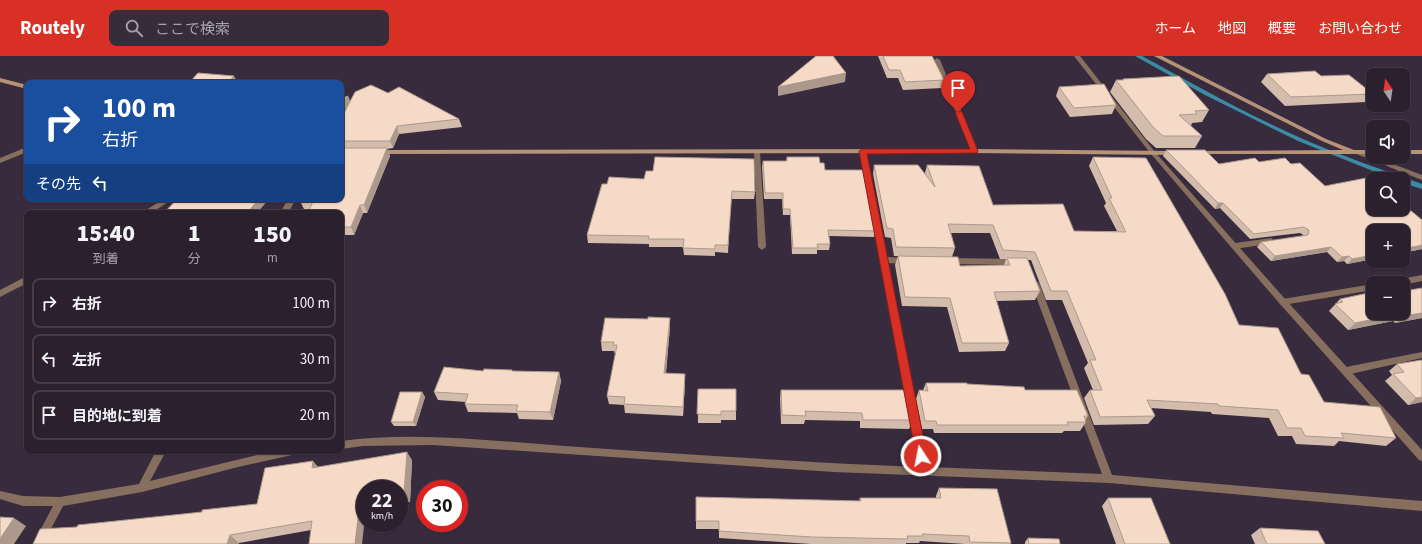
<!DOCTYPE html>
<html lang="ja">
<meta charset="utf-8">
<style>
:root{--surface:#2b202e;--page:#372d3a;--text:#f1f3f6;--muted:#a6a3aa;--line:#473e4a;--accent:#d93025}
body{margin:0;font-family:"Source Sans 3","Noto Sans JP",sans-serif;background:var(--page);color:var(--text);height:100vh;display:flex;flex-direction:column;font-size:15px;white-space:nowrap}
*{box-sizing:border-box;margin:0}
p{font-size:13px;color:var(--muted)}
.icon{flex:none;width:22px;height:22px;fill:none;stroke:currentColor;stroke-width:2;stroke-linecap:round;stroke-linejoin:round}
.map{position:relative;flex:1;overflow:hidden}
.drawer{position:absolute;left:24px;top:154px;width:320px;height:244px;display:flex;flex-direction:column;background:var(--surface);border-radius:8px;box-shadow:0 1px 3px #0004,0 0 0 1px var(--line)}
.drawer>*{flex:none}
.top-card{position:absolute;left:24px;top:24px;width:320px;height:122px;border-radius:8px;box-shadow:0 1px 3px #0004,0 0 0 1px var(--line);background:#1a4fa0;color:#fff;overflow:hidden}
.needle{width:26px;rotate:347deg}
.controls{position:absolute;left:1366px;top:12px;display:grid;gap:8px}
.controls a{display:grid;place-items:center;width:44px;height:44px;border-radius:8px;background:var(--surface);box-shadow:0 1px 3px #0004,0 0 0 1px var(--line);font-size:20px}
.speed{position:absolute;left:356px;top:424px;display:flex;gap:8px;font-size:20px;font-weight:700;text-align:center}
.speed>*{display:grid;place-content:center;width:52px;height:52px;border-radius:50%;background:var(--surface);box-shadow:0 1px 3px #0004,0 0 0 1px var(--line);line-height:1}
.speed small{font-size:10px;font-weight:400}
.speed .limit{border:6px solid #d22;background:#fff;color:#111}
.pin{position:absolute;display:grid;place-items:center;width:34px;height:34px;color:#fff;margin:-41px -17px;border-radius:50% 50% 50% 0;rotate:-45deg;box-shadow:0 0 4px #0007}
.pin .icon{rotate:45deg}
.me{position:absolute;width:44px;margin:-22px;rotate:349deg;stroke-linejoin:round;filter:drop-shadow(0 0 3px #0008)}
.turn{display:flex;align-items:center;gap:14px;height:84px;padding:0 12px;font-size:18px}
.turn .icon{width:52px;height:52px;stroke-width:2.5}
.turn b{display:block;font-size:28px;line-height:34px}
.then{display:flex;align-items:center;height:38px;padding:0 12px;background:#0003;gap:8px;font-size:15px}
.eta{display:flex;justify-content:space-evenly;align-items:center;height:68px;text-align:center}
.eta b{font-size:24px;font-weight:800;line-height:28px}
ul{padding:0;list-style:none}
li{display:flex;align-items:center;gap:12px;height:50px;margin:0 8px 6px;padding:0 4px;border:2px solid var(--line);border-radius:8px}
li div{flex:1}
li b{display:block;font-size:15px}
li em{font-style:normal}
header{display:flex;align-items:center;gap:24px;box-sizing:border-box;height:56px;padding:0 20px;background:var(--accent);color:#fff}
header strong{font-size:19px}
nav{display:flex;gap:22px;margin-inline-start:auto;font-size:14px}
.search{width:280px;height:36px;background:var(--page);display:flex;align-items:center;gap:10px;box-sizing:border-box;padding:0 14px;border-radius:8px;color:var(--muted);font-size:15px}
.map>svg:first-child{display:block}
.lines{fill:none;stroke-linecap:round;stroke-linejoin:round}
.stream{fill:#3b8ca4;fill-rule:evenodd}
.lane{fill:#866f5e;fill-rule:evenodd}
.street{fill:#866f5e;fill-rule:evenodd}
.secondary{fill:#b69277;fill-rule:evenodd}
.wall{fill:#d3bcab;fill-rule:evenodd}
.shaded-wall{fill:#ac998b}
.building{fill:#f5dbc7;stroke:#ac998b}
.route{fill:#d93025;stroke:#8d1f18}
</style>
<header>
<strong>Routely</strong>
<div class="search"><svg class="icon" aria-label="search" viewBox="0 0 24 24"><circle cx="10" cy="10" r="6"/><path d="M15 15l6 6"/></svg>ここで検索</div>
<nav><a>ホーム</a><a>地図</a><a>概要</a><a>お問い合わせ</a></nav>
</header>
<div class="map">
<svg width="1422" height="488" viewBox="0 0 1422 488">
<rect width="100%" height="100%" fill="#392b3e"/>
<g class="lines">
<!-- stream -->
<path class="stream" d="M 1135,0 L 1142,0 C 1195,29 1248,59 1303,83 C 1342,100 1383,114 1422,128 L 1422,133 L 1403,127 L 1403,123 L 1393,123 L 1298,85 L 1205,39 Z"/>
<!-- lane -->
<g class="lane">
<polygon points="1074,0 1080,0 1155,96 1155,98 1151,98"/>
<polygon points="937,2 940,4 978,95 977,96 975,97 972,95 934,4"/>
<polygon points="757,94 760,96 766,191 762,194 758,191 754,96"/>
<polygon points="1271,182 1275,185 1274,187 1235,193 1231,190 1235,187"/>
<polygon points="1422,219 1422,225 1403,229 1403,227 1392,227 1396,224"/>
<polygon points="1373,228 1373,234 1283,249 1280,248 1279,246 1280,244 1283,243"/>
<polygon points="1422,296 1422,302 1346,319 1343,317 1342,315 1343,313 1346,311"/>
</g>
<!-- street -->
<g class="street">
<polygon points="27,91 27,96 0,107 0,102"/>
<path d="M 863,93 L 866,95 L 887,201 L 906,202 L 910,205 L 906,208 L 888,207 L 928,411 L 1102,418 L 1031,227 L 1035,224 L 1039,227 L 1112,419 L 1422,445 L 1422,455 L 1109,427 L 834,416 L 433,389 L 363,390 L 341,393 L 341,385 C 415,375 491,385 565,390 C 682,398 800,406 918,411 L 860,95 Z"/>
<polygon points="1356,94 1422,119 1422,124 1354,97 1354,95"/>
<polygon points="1153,95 1155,96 1286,244 1422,394 1422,405 1419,404 1280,248 1151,98 1150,97"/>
<polygon points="164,143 173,143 151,157 141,157"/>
<polygon points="288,143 296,143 288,157 280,157"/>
<polygon points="950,202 1016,203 1020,206 1016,209 950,208 946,205"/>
<polygon points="27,220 27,227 0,241 0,234"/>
<polygon points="156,395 166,395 150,425 273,395 297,395 295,398 292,399 238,411 142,436 63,450 43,488 33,488 53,450 23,450 0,443 0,435 23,440 60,441 139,428"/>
</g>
<!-- secondary -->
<g class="secondary">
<polygon points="1154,0 1162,0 1326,83 1354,94 1373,94 1373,98 1196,98 1195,97 1198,95 1343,94 1322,85"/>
<polygon points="0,22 27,29 27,33 0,26"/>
<polygon points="975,93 1174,95 1177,97 1174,99 975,97 378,98 375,96 378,94"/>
<rect x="1403" y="94" width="19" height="4"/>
</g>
</g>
<!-- wall -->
<g class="wall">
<polygon points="878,0 932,0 944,24 942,32 903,34 898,22 887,22"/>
<polygon points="1267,18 1321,20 1373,38 1366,46 1285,50 1261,26"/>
<polygon points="1123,23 1209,54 1202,66 1192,67 1191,70 1202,80 1195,92 1156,92 1146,83 1110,36 1116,24 1122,24"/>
<polygon points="1059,31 1116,49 1112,58 1070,61 1056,40"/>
<polygon points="388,37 459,63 462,71 399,78 393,92 387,93 390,100 367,157 363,157 354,179 341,179 341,157 310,153 304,153 300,145 341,143 341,63 347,51 341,58 341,43 348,40 350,45"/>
<polygon points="1166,94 1219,108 1259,106 1291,108 1325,130 1422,164 1422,193 1403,197 1373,175 1373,203 1347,208 1344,205 1337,206 1327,196 1271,205 1257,191 1261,186 1305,180 1300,177 1250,183 1220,152 1215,153 1163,100"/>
<polygon points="787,101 820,107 825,114 876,175 874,181 829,180 830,188 829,194 817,194 817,198 792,198 790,159 783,159 782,143 764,143 762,111 763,105 786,105"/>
<path d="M 1093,101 L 1239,269 L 1301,318 L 1324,346 L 1396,382 L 1386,390 L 1339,385 L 1334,390 L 1296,388 L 1292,380 L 1278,380 L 1269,362 L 1212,358 L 1211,356 L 1151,352 L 1155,360 L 1148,368 L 1094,369 L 1084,342 L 1090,334 L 1093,334 L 1084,312 L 1088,307 L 1062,244 L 1046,244 L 1031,204 L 1028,204 L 1040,235 L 1035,244 L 996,245 L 1009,287 L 1005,295 L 959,296 L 947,251 L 902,250 L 895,209 L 898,200 L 894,200 L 891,182 L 885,181 L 873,118 L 874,109 L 925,117 L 927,109 L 993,149 L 1074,175 L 1117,175 L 1104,150 L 1106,147 L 1089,110 ZM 951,177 L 990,177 L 1000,203 L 1006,203 L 1004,209 L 960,210 L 952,201 L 955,192 Z"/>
<polygon points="644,123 755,136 754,143 731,143 728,197 715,196 715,200 684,199 683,191 649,191 649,188 588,187 587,179 607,128"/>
<polygon points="1340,243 1403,257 1422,262 1395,267 1393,265 1348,274 1329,255"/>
<polygon points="670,271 666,317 685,327 683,360 625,357 624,349 609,348 607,340 616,298 615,298 614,295 602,295 601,286"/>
<polygon points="1422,304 1422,346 1408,349 1385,325 1392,319 1389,315 1397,308"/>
<polygon points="512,314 512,315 559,316 561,325 553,364 519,363 517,357 468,356 465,348 466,346 438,344 434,336 483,315"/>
<polygon points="926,327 967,328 1025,334 1088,360 1085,364 1086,366 1080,375 1064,375 1062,377 934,377 933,373 922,373 916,343 919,334 923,334"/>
<polygon points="698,333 736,355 736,364 721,364 721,367 698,367"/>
<polygon points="781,334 913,364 909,373 860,372 860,365 805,364 804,368 781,368 780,342"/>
<polygon points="422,336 425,341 416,370 394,370 391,366"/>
<polygon points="412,404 410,446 399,447 399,433 365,433 365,461 311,474 239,487 238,488 33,488 202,456 257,448 318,411"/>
<polygon points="939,432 1011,487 1010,488 965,488 920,485 919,487 906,487 906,488 811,488 719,482 719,473 696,473 696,465 859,445 860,442 936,442 936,440"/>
<polygon points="1108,442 1170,488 1116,488 1102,450"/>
<polygon points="1260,472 1325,488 1255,488 1251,479"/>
<polygon points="1028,482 1060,488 1025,488 1025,486"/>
</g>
<!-- shaded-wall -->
<g class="shaded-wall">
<polygon points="846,17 845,26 778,40 778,31"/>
<polygon points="234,20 238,27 227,27"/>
<polygon points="348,40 351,47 341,58 341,48"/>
<polygon points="397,70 399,78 393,92 390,85"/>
<polygon points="387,92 390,100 367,157 364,149"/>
<polygon points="259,143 269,143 257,157 247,157"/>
<polygon points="1218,147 1223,147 1220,152 1215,153"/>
<polygon points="360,149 363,157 354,179 351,171"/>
<polygon points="1422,189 1422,193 1403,197 1403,193"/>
<polygon points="1331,191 1327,196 1271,205 1275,200"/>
<polygon points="1373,199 1373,203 1347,208 1352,203"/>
<polygon points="1349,200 1344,205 1337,206 1342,201"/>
<polygon points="1422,257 1422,262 1395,267 1403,260"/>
<polygon points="1400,258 1393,265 1348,274 1355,267"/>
<polygon points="670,262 670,271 665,325 664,317"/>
<polygon points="559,316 561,325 553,364 550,356"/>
<polygon points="685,318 685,327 683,360 683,351"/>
<polygon points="422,336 425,341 416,370 413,366"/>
<polygon points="1422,341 1422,346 1408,349 1416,342"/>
<polygon points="407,396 412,404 410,446 404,437"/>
<polygon points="313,405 320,413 312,412"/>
<polygon points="360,445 365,452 365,461 362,488 355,488"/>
<polygon points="14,462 26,470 14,488 0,488 0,483"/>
<polygon points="230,479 239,487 238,488 227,488"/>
</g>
<!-- building -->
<g class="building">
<polygon points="816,0 833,0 846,17 778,31"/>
<polygon points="883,0 932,0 944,24 905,26 900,14 889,14"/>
<polygon points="1315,15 1321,20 1349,19 1373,38 1291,41 1267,18"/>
<polygon points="198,17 234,20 227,27 189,27"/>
<polygon points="1179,20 1209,54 1195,55 1197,58 1179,59 1202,80 1163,80 1153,71 1116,24 1124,24 1123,23"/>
<polygon points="1104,28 1116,49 1074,52 1059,31"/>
<polygon points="371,29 388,37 399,31 459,63 397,70 390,85 341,85 341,63 355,36"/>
<polygon points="348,40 341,48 341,43"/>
<polygon points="341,92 387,92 364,149 360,149 351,171 341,171 341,157 308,157 313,145 300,145 301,143 341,143"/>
<polygon points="1166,94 1205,94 1219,108 1255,102 1259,106 1285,102 1291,108 1300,107 1325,130 1366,122 1368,124 1373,123 1373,153 1403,153 1403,148 1422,164 1422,189 1403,193 1403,175 1373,175 1373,199 1352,203 1349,200 1342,201 1331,191 1275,200 1261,186 1308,179 1309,174 1304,171 1254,178 1223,147 1218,147"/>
<polygon points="655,101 754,103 755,136 732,135 728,189 715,189 715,193 683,192 684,183 648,183 649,180 587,179 602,128 607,128 609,121 644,123 646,115 653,115"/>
<polygon points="787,101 819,101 820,107 824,107 825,114 864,114 876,175 828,174 830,188 817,188 818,192 793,192 790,153 783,153 783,137 765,137 763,105 787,105"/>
<polygon points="1093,101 1146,102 1225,238 1239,269 1278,272 1301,318 1309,319 1324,346 1380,351 1396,382 1341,377 1344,382 1305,380 1301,372 1287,372 1278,354 1219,350 1218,348 1147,344 1155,360 1100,361 1090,334 1102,334 1090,304 1096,304 1067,235 1051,235 1035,196 1003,194 993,169 948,168 955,192 896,191 893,173 887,172 874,109 918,109 935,131 927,109 979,110 993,149 1063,148 1074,175 1126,176 1109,142 1112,142"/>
<polygon points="177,143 259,143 247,157 164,157"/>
<polygon points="898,200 958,201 960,210 1010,209 1007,202 1027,202 1040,235 994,236 1009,287 962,287 950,242 905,241"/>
<polygon points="1403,230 1406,230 1410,234 1422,232 1422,257 1403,260 1400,258 1355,267 1335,248 1343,246 1340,243 1373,236 1373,257 1403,257"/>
<polygon points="648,261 670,262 664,317 685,318 683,351 624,348 625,341 607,340 617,289 613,289 614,286 601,286 605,262 648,263"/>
<polygon points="1422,304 1422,341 1416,342 1393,318 1404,316 1397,308"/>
<polygon points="444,311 483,315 484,313 512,314 512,315 559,316 550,356 516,355 518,349 465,348 468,338 434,336"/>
<polygon points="926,327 967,327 967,328 1024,331 1025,334 1077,334 1088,360 1084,360 1086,366 1067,366 1068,369 937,369 936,365 925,365 919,334 928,335"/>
<polygon points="698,333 736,333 736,355 721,355 721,359 697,358"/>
<polygon points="781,334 907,334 913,364 863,364 862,357 805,355 806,360 782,359"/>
<polygon points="400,336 422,336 413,366 391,366"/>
<polygon points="407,396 404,437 399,438 399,433 365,433 365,444 360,445 355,488 309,488 312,465 230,479 227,488 33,488 40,473 77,471 78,469 202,456 202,454 257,448 265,412 313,405 312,412"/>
<polygon points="939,432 997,433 1011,487 970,486 969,480 922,478 923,480 907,480 908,483 812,481 719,475 719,465 696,465 696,441 861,445 860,442 941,442"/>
<polygon points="1108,442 1151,442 1170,488 1125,488"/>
<polygon points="0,461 14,462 0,483"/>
<polygon points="1260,472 1318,475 1325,488 1267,488"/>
<polygon points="1028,482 1059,483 1060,488 1029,488"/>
</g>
<!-- route -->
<polygon class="route" points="958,54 962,56 978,95 977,97 867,98 927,400 925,404 921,405 917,404 916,400 859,95 863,93 970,93 955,56"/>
</svg>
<div class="controls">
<a><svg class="needle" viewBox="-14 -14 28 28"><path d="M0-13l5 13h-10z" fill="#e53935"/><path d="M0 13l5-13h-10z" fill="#a6a3aa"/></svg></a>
<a><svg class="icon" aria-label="sound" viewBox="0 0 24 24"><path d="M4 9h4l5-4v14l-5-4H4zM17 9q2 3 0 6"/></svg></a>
<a><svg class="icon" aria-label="search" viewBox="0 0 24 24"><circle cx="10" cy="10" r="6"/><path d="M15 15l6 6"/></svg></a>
<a>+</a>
<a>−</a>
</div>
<div class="speed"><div>22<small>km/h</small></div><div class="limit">30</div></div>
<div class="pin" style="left:958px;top:56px;background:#d93025"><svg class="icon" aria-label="arrive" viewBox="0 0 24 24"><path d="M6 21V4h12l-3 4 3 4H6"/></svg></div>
<svg class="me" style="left:921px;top:400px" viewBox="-20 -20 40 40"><circle r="17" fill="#d93025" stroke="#fff" stroke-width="3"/><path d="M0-11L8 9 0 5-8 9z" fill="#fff"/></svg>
<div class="top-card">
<div class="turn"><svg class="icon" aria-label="right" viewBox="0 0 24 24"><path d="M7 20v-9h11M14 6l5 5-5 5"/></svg><div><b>100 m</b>右折</div></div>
<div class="then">その先<svg class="icon" aria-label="left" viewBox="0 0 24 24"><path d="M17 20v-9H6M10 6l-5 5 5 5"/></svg></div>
</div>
<section class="drawer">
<div class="eta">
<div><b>15:40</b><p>到着</p></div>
<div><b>1</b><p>分</p></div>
<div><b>150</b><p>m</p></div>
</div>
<ul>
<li><svg class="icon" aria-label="right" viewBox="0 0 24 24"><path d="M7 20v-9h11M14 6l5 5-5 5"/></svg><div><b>右折</b></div><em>100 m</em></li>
<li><svg class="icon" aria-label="left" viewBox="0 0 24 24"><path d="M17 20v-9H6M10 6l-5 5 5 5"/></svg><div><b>左折</b></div><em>30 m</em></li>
<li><svg class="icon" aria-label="arrive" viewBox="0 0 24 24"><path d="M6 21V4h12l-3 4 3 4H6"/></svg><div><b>目的地に到着</b></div><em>20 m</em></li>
</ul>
</section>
</div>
